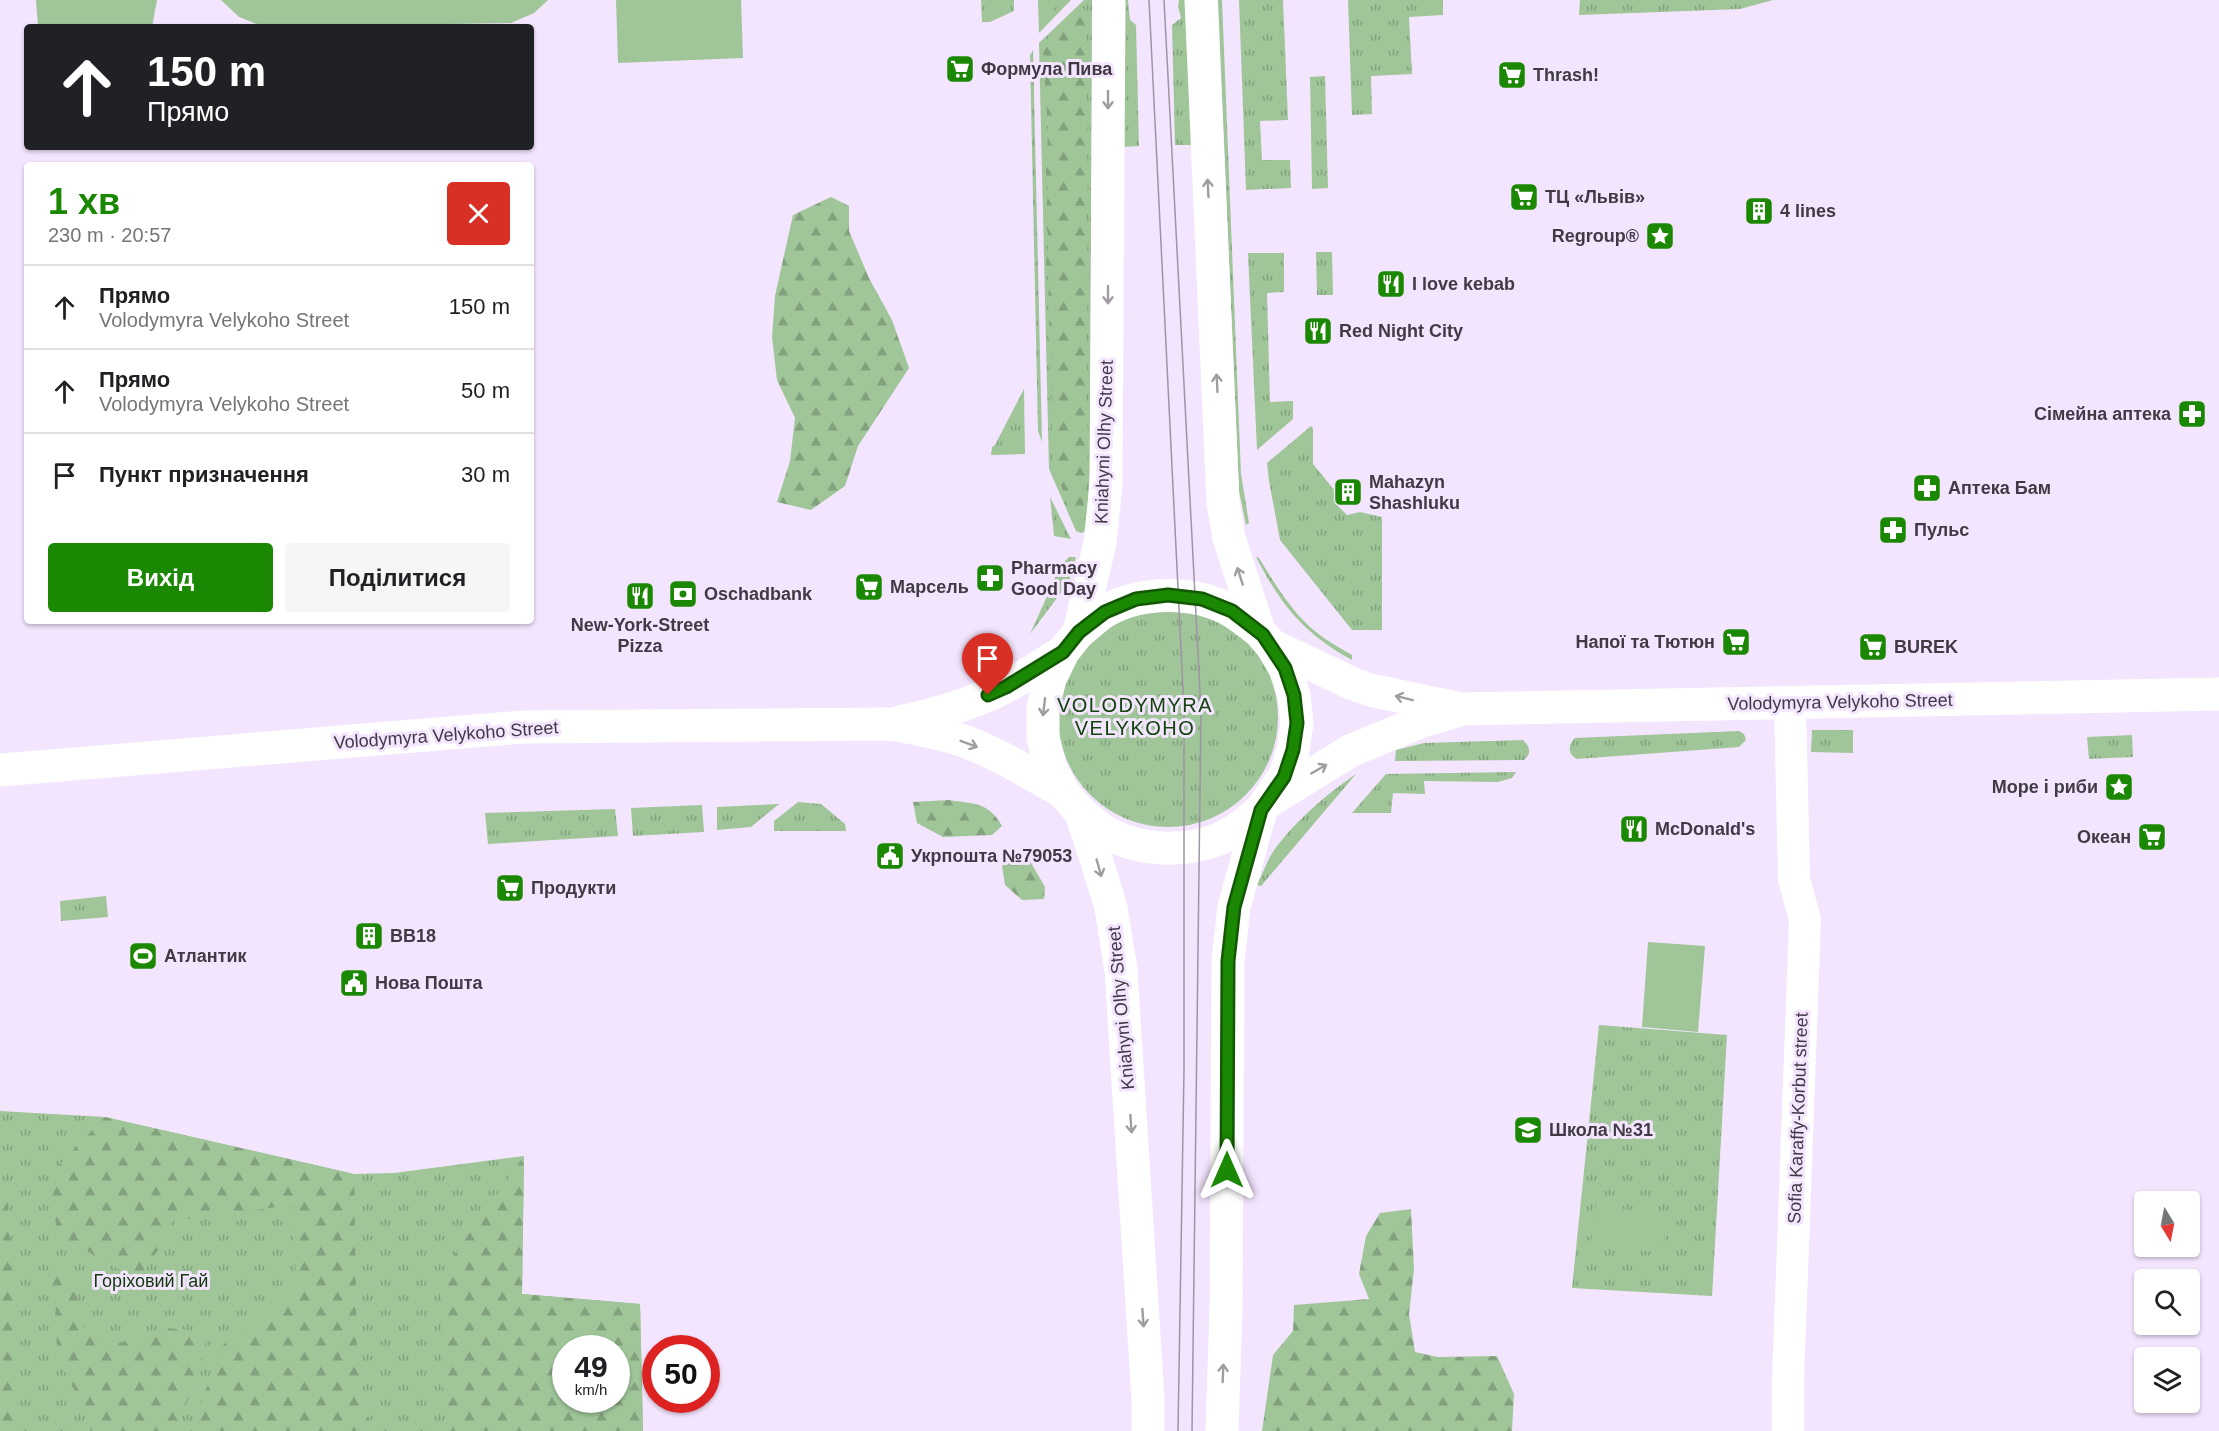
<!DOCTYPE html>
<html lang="uk">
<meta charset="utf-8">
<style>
:root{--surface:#fff;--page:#f6f6f6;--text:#202124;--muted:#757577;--line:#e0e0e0;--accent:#1b8803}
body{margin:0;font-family:Helvetica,sans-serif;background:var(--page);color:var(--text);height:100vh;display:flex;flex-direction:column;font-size:22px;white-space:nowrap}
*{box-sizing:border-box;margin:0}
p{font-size:20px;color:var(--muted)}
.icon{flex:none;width:33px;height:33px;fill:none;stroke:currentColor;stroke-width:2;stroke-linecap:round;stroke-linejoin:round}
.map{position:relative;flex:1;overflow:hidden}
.drawer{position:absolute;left:24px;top:162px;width:510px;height:462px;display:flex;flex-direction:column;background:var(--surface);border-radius:6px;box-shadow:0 2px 4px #0004}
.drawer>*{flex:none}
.hud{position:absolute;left:24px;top:24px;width:510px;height:126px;border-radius:6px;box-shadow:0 2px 4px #0004;background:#202124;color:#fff;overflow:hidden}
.needle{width:39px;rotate:170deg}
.buttons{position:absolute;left:2134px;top:1191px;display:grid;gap:12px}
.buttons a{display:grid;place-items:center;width:66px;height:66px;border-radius:6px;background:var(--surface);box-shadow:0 2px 4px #0004;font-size:30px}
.speed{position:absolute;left:552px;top:1335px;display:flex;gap:12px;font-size:30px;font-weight:700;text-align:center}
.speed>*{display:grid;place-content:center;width:78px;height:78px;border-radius:50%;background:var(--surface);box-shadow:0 2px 4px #0004;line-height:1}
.speed small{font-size:15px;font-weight:400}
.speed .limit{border:9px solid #d22;background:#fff;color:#111}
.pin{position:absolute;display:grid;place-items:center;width:51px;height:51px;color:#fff;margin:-62px -26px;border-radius:50% 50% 50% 0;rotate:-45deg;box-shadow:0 0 6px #0007}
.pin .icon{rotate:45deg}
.me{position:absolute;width:66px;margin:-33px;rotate:0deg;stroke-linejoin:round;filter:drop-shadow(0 0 4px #0008)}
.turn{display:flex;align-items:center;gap:21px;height:126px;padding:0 24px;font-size:27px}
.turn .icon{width:78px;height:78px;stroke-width:2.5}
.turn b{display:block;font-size:42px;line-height:51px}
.round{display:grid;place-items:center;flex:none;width:63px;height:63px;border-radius:6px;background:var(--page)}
.overview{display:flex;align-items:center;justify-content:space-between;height:102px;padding:0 24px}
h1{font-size:36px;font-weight:700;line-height:45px;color:var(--accent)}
.action{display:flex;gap:12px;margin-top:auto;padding:12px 24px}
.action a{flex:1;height:69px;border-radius:6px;background:var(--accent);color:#fff;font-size:24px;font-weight:700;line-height:69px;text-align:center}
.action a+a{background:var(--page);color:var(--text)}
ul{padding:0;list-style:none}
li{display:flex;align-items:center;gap:18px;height:84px;padding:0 24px;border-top:2px solid var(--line)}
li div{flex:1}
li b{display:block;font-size:22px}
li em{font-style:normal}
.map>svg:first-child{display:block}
.grass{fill:url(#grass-tufts);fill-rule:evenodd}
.forest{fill:url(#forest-firs);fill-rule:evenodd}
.pitch{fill:#9fc599}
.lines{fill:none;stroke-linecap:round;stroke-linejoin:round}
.minor{stroke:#fff;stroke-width:32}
.major{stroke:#fff;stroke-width:33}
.tram{stroke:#9e94a5;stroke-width:1.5}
.oneway{stroke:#a09ca2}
.route-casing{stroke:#125802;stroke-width:15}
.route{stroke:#1b8803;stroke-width:10}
.labels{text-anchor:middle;stroke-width:6;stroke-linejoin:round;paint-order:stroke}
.poi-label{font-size:18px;font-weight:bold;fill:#403a44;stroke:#f4e5fe;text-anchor:start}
.street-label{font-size:18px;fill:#403a44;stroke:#f4e5fe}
.park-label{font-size:18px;fill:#12390c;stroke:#f4e5fe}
.neighbourhood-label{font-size:20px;letter-spacing:1.5px;fill:#12440b;stroke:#f4e5fe}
</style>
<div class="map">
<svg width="2219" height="1431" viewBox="0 0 2219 1431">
<defs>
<pattern id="grass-tufts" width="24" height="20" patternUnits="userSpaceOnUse" patternTransform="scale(1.5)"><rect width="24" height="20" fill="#9fc599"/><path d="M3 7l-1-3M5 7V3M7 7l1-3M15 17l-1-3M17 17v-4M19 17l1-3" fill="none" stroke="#83a17e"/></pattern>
<pattern id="forest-firs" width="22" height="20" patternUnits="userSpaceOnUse" patternTransform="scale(1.5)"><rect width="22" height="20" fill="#9fc599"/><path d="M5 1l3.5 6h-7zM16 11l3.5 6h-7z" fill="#83a17e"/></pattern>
</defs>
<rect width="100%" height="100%" fill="#f4e5fe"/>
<!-- grass -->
<g class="grass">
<polygon points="981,0 1014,0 1014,11 990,22 982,22"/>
<polygon points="1038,0 1071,0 1039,33"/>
<polygon points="1084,0 1092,0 1090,471 1086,531 1081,533 1076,531 1049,469 1039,43"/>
<polygon points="1123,0 1128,0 1130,20 1136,25 1139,146 1123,147"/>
<polygon points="1179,0 1186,0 1192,145 1175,145 1172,25 1181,18 1178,6"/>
<polygon points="1218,0 1222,0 1241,474 1249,523 1246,525 1239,491"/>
<polygon points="1239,0 1283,0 1288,120 1260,121 1262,160 1290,160 1291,188 1246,190"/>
<polygon points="1348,0 1443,0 1443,15 1409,17 1412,74 1371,76 1372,114 1352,115"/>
<polygon points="1580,0 1773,0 1740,9 1579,15"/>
<polygon points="1033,50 1042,442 1038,431 1030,56"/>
<polygon points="1325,76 1328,188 1312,189 1310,77"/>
<polygon points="1316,252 1332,252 1333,295 1317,295"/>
<polygon points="1248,253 1284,253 1284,292 1267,293 1270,402 1293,401 1293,419 1257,450"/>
<polygon points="1024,389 1025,454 991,455 992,447 995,445"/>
<polygon points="1311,426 1313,428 1313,464 1336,492 1338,506 1347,515 1360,512 1382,517 1382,630 1352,630 1280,540 1269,481 1267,463"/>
<polygon points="1050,497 1071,539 1054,536"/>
<polygon points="1069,557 1076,557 1069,582 1030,634 1061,565"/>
<path d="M 1256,557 L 1259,558 C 1275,584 1292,613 1316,632 C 1327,641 1340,648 1352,655 L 1352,660 C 1304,634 1281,605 1256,557 Z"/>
<circle cx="1168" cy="717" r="110"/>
<polygon points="1812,730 1853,730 1853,753 1811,752"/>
<path d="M 1739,731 L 1744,734 L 1746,740 L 1739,747 L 1577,759 C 1567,754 1568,745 1575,738 Z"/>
<polygon points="2132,735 2133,757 2089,759 2087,737"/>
<path d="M 1523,740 C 1530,747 1532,753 1524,760 L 1395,761 L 1396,750 L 1424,743 Z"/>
<polygon points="1516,772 1512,778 1498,782 1424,781 1425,794 1393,793 1391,813 1352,813 1386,774"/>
<path d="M 1356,774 L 1261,886 L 1257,885 C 1262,875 1266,864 1271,855 C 1289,826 1328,793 1356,774 Z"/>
<polygon points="798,802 821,804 845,824 846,831 774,831 774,821"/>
<polygon points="779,804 751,827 717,830 717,807"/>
<polygon points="702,805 704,832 633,836 631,808"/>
<polygon points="615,809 618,836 488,844 485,813"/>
<polygon points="106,896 108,917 61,921 60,901"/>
<polygon points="1599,1025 1727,1035 1712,1296 1572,1288"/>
<path d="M 0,1111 L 105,1117 L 354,1174 L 394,1173 L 524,1156 L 522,1294 L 640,1304 L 643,1431 L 0,1431 ZM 566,1348 L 616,1348 L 616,1400 L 566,1400 Z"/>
</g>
<!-- forest -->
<g class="forest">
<polygon points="1040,0 1061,0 1051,13 1043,18"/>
<polygon points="1079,6 1084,8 1088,62 1086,83 1088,123 1086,150 1089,169 1085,227 1088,245 1084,260 1089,280 1085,348 1088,383 1085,399 1089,442 1083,509 1085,517 1083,521 1078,523 1065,497 1052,459 1051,354 1048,303 1049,283 1046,266 1049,239 1045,220 1048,194 1046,173 1048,133 1043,50 1048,38"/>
<polygon points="831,197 849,206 849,231 869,278 892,320 909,368 858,446 845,486 811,510 777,502 790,461 795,418 777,380 772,337 775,296 793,215"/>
<path d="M 949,800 C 974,804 989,802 1002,826 L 992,835 L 943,837 L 917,823 L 913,802 Z"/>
<polygon points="1027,856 1045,887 1044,899 1022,900 1005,885 1002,866 1011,857"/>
<polygon points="105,1117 354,1174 357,1357 371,1431 190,1431 223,1345 297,1288 291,1205 172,1221 158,1250 138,1280 57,1234 50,1174"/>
<path d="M 524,1156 L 522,1294 L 640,1304 L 643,1431 L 447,1431 L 443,1384 L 440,1275 ZM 616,1348 L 616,1400 L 566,1400 L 566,1348 Z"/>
<polygon points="0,1189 8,1204 20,1414 7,1426 0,1427"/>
<polygon points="1411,1209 1414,1269 1409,1314 1415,1352 1438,1357 1497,1356 1514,1394 1512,1431 1262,1431 1273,1355 1293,1331 1294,1305 1369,1299 1359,1274 1366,1236 1380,1213"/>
<path d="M 57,1268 L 77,1274 L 80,1322 L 92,1339 L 119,1343 L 165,1328 L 208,1332 L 196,1387 L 181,1412 L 174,1431 L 90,1431 L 91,1414 C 67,1382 57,1361 55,1321 C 55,1299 62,1304 50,1281 Z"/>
</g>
<!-- pitch -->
<g class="pitch">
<polygon points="36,0 157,0 152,27 38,27"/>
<polygon points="221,0 548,0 534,13 511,23 264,27 239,17"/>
<polygon points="616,0 741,0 743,58 618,63"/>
<polygon points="1648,942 1705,946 1698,1032 1642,1027"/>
<polygon points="1593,1207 1666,1212 1663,1252 1591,1246"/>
</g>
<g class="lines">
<!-- minor -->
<polyline class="minor" points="1788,1431 1788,1380 1805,920 1794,879 1790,703"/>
<!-- major -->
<g class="major">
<polyline points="1109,0 1106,485 1100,543 1079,632 1063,652 1050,679 1043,707 1043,737 1050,766 1063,792 1081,813 1095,855 1111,908 1121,970 1148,1399 1148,1431"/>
<polyline points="1201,0 1223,502 1229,538 1259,631 1271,645 1285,668 1294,695 1297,723 1293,751 1284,777 1261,810 1234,907 1228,961 1226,1309 1222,1431"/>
<path d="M 1079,632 C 1087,626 1095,618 1104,612 C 1141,590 1196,590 1233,612 C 1242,617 1250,625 1259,631"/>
<polyline points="1271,645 1353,684 1370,690 1461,709 2219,694"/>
<path d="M 900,722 C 937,714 974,704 1007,686 C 1026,676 1044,663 1063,652"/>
<path d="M 0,770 L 524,727 L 892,724 C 917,729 941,733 964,741 C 999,754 1031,774 1063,792"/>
<polyline points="1271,800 1350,751 1423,721 1456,711"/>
<path d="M 1081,813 C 1089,819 1097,827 1107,833 C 1140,851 1184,853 1219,839 C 1235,832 1248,821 1261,810"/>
</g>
<!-- tram -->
<g class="tram">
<polyline points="1149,0 1184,710 1184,1070 1178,1431"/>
<polyline points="1164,0 1201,711 1192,1431"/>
</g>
</g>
<!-- one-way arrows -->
<defs><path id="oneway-shaft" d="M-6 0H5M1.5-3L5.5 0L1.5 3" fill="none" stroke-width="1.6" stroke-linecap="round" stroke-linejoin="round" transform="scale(1.5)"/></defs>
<g class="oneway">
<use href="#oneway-shaft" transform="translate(1108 100) rotate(90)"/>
<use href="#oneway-shaft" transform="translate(1208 188) rotate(-93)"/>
<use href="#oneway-shaft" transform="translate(1108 295) rotate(90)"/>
<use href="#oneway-shaft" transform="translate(1217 383) rotate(-93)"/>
<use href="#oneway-shaft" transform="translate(1240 576) rotate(-108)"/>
<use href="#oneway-shaft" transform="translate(1404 698) rotate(-166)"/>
<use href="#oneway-shaft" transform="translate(1044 707) rotate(97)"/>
<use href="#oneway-shaft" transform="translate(969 744) rotate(21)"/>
<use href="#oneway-shaft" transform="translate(1319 769) rotate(-30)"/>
<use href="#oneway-shaft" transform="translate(1099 868) rotate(74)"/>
<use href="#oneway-shaft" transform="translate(1131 1124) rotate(86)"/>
<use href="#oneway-shaft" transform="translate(1143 1318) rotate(86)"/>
<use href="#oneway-shaft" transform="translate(1223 1373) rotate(-88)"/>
</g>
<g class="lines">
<!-- route casing -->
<g class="route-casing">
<polyline id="route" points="988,695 1006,687 1063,652 1079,632 1105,612 1136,599 1168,595 1202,599 1232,611 1263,635 1285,668 1294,695 1297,723 1293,750 1284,777 1261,810 1234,907 1228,961 1227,1170"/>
</g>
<!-- route -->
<use href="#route" class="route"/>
</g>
<!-- icons -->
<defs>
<g id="supermarket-square" transform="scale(1.5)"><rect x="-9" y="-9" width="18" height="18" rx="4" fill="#1b8803" stroke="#f4e5fe"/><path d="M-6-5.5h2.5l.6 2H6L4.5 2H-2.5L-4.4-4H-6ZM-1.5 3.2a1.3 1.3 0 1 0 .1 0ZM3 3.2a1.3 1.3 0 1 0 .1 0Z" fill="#fff"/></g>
<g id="building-square" transform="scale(1.5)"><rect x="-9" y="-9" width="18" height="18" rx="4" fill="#1b8803" stroke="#f4e5fe"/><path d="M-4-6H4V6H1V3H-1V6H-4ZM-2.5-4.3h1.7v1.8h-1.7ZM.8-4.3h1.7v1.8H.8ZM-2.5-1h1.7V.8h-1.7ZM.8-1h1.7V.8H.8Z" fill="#fff"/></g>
<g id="sight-square" transform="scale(1.5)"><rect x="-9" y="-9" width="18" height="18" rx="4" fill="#1b8803" stroke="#f4e5fe"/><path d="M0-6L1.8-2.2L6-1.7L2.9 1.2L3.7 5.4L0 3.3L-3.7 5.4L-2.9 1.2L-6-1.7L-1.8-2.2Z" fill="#fff"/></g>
<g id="restaurant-square" transform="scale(1.5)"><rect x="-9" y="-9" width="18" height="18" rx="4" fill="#1b8803" stroke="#f4e5fe"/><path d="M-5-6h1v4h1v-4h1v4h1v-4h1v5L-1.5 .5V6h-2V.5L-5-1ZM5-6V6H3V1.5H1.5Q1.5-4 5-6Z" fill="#fff"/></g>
<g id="pharmacy-square" transform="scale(1.5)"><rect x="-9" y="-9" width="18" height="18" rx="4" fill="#1b8803" stroke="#f4e5fe"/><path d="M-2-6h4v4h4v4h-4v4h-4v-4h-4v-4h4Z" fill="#fff"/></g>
<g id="bank-square" transform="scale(1.5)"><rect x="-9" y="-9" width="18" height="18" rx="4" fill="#1b8803" stroke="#f4e5fe"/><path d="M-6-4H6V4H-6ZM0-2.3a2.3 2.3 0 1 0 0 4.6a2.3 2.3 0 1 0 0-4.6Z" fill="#fff"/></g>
<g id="civic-square" transform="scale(1.5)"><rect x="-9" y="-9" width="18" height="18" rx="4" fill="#1b8803" stroke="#f4e5fe"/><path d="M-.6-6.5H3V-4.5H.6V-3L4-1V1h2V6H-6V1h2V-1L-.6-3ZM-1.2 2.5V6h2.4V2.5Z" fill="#fff"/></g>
<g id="stadium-square" transform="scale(1.5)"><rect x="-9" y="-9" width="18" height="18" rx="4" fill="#1b8803" stroke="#f4e5fe"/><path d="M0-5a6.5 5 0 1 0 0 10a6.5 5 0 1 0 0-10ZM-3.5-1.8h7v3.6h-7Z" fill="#fff"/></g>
<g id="school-square" transform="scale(1.5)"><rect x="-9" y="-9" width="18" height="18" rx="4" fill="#1b8803" stroke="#f4e5fe"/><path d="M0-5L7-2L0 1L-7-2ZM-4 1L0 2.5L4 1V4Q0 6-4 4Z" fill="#fff"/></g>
</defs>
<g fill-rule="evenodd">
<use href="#supermarket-square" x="960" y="69"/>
<use href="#supermarket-square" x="1512" y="75"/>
<use href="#supermarket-square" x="1524" y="197"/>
<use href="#building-square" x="1759" y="211"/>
<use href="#sight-square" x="1660" y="236"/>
<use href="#restaurant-square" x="1391" y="284"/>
<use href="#restaurant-square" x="1318" y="331"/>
<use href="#pharmacy-square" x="2192" y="414"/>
<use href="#pharmacy-square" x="1927" y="488"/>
<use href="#building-square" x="1348" y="492"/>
<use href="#pharmacy-square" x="1893" y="530"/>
<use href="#pharmacy-square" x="990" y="578"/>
<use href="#supermarket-square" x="869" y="587"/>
<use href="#bank-square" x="683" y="594"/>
<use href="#restaurant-square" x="640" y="596"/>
<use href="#supermarket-square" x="1736" y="642"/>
<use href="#supermarket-square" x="1873" y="647"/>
<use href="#sight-square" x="2119" y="787"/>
<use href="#restaurant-square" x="1634" y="829"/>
<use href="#supermarket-square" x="2152" y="837"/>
<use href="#civic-square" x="890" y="856"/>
<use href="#supermarket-square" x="510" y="888"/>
<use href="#building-square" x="369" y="936"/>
<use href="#stadium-square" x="143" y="956"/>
<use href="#civic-square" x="354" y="983"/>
<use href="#school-square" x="1528" y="1130"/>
</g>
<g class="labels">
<!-- poi labels -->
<g class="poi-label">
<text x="981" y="75">Формула Пива</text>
<text x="1533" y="81">Thrash!</text>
<text x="1545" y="203">ТЦ «Львів»</text>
<text x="1780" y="217">4 lines</text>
<text x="1639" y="242" text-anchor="end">Regroup®</text>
<text x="1412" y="290">I love kebab</text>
<text x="1339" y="337">Red Night City</text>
<text x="2171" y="420" text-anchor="end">Сімейна аптека</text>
<text x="1369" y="488">Mahazyn<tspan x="1369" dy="21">Shashluku</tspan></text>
<text x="1948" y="494">Аптека Бам</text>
<text x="1914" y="536">Пульс</text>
<text x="1011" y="574">Pharmacy<tspan x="1011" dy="21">Good Day</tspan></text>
<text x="890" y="593">Марсель</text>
<text x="704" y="600">Oschadbank</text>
<text x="640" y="631" text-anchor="middle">New-York-Street<tspan x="640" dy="21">Pizza</tspan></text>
<text x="1715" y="648" text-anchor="end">Напої та Тютюн</text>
<text x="1894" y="653">BUREK</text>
<text x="2098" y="793" text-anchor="end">Море і риби</text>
<text x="1655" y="835">McDonald's</text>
<text x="2131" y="843" text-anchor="end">Океан</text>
<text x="911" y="862">Укрпошта №79053</text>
<text x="531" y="894">Продукти</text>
<text x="390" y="942">BB18</text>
<text x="164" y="962">Атлантик</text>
<text x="375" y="989">Нова Пошта</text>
<text x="1549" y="1136">Школа №31</text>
</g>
<!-- street labels -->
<g class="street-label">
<text transform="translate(1104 442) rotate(-88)" y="6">Kniahyni Olhy Street</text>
<text transform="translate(1840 702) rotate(-1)" y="6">Volodymyra Velykoho Street</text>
<text transform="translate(446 735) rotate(-4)" y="6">Volodymyra Velykoho Street</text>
<text transform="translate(1121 1008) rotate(-95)" y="6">Kniahyni Olhy Street</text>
<text transform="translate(1798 1118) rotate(-88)" y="6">Sofia Karaffy-Korbut street</text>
</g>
<!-- park labels -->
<g class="park-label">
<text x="151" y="1287">Горіховий Гай</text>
</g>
<!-- neighbourhood labels -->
<g class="neighbourhood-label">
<text x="1135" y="712">VOLODYMYRA<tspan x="1135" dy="23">VELYKOHO</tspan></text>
</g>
</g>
</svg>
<div class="buttons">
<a><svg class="needle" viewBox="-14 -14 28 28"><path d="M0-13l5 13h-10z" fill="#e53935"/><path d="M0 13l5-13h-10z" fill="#757577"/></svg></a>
<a><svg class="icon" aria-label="search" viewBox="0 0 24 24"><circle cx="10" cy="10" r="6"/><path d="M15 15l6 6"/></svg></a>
<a><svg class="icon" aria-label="layers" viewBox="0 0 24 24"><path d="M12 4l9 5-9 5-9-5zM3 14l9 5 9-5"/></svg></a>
</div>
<div class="speed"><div>49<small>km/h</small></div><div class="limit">50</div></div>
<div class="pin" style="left:988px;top:695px;background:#d93025"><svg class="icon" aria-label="arrive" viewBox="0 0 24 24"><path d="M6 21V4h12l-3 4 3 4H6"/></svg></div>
<svg class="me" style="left:1227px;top:1170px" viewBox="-20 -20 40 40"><path d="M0-17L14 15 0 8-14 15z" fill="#1b8803" stroke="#fff" stroke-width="4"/></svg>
<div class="hud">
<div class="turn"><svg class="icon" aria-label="ahead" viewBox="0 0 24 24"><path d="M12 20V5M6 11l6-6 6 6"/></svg><div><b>150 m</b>Прямо</div></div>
</div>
<section class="drawer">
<div class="overview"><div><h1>1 хв</h1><p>230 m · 20:57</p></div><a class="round" style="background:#d93025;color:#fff"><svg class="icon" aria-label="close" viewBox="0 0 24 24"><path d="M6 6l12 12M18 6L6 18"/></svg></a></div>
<ul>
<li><svg class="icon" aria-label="ahead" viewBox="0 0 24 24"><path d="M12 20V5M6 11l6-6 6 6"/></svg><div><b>Прямо</b><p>Volodymyra Velykoho Street</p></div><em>150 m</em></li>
<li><svg class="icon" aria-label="ahead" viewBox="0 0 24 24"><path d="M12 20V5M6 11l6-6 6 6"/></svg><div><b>Прямо</b><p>Volodymyra Velykoho Street</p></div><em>50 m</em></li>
<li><svg class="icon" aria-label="arrive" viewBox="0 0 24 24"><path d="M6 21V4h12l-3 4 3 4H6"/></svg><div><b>Пункт призначення</b></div><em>30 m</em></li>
</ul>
<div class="action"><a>Вихід</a><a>Поділитися</a></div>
</section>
</div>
